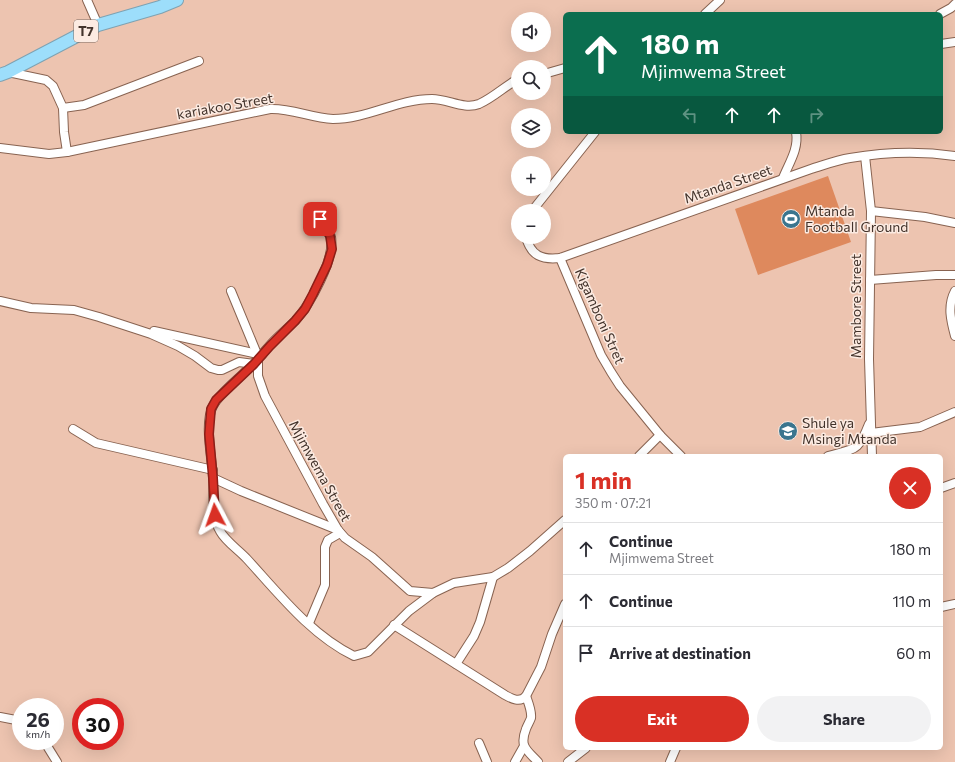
<!DOCTYPE html>
<meta charset="utf-8">
<style>
:root{--surface:#fff;--page:#f2f2f3;--text:#2b2b33;--muted:#7c7c81;--line:#e1e1e2;--accent:#d93025}
body{margin:0;font-family:Commissioner,sans-serif;background:var(--page);color:var(--text);height:100vh;display:flex;flex-direction:column;font-size:15px;white-space:nowrap}
*{box-sizing:border-box;margin:0}
p{font-size:13px;color:var(--muted)}
.icon{flex:none;width:22px;height:22px;fill:none;stroke:currentColor;stroke-width:2;stroke-linecap:round;stroke-linejoin:round}
.map{position:relative;flex:1;overflow:hidden}
.panel{position:absolute;left:563px;top:454px;width:380px;height:296px;display:flex;flex-direction:column;background:var(--surface);border-radius:6px;box-shadow:0 4px 16px #0002}
.panel>*{flex:none}
.hud{position:absolute;left:563px;top:12px;width:380px;height:122px;border-radius:6px;box-shadow:0 4px 16px #0002;background:#0b6e4f;color:#fff;overflow:hidden}
.buttons{position:absolute;left:511px;top:12px;display:grid;gap:8px}
.buttons a{display:grid;place-items:center;width:40px;height:40px;border-radius:50%;background:var(--surface);box-shadow:0 4px 16px #0002;font-size:20px}
.speed{position:absolute;left:12px;top:698px;display:flex;gap:8px;font-size:20px;font-weight:700;text-align:center}
.speed>*{display:grid;place-content:center;width:52px;height:52px;border-radius:50%;background:var(--surface);box-shadow:0 4px 16px #0002;line-height:1}
.speed small{font-size:10px;font-weight:400}
.speed .limit{border:6px solid #d22;background:#fff;color:#111}
.pin{position:absolute;display:grid;place-items:center;width:34px;height:34px;color:#fff;margin:-17px;border-radius:8px;box-shadow:0 2px 6px #0006}
.me{position:absolute;width:44px;margin:-22px;rotate:356deg;stroke-linejoin:round;filter:drop-shadow(0 0 3px #0008)}
.turn{display:flex;align-items:center;gap:14px;height:84px;padding:0 12px;font-size:18px}
.turn .icon{width:52px;height:52px;stroke-width:2.5}
.turn b{display:block;font-size:28px;line-height:34px}
.lanes{display:flex;align-items:center;height:38px;padding:0 12px;background:#0003;justify-content:center;gap:20px;direction:ltr}
.lanes .off{opacity:.35}
.round{display:grid;place-items:center;flex:none;width:42px;height:42px;border-radius:21px;background:var(--page)}
.headline{display:flex;align-items:center;justify-content:space-between;height:68px;padding:0 12px}
h1{font-size:24px;font-weight:700;line-height:30px;color:var(--accent)}
.cta{display:flex;gap:8px;margin-top:auto;padding:8px 12px}
.cta a{flex:1;height:46px;border-radius:24px;background:var(--accent);color:#fff;font-size:16px;font-weight:700;line-height:46px;text-align:center}
.cta a+a{background:var(--page);color:var(--text)}
ul{padding:0;list-style:none}
li{display:flex;align-items:center;gap:12px;height:52px;padding:0 12px;border-top:1px solid var(--line)}
li div{flex:1}
li b{display:block;font-size:15px}
li em{font-style:normal}
.map>svg:first-child{display:block}
.garden{fill:#de895d}
.lines{fill:none;stroke-linecap:round;stroke-linejoin:round}
.minor-casing{stroke:#886351;stroke-width:10}
.highway-casing{stroke:#7ea2b2;stroke-width:14}
.minor{stroke:#fff;stroke-width:8}
.highway{stroke:#9ddefb;stroke-width:12}
.route-casing{stroke:#8d1f18;stroke-width:10}
.route{stroke:#d93025;stroke-width:7}
.labels{text-anchor:middle;stroke-width:3;stroke-linejoin:round;paint-order:stroke}
.shield{fill:#fcebe2;stroke:#7a6a62;stroke-width:1}
.shield-label{font-size:13px;font-weight:bold;fill:#43332b}
.street-label{font-size:14px;fill:#43332b;stroke:#fcebe2}
.poi-label{font-size:14px;fill:#43332b;stroke:#fcebe2;text-anchor:start}
</style>
<div class="map">
<svg width="955" height="762" viewBox="0 0 955 762">
<rect width="100%" height="100%" fill="#edc4b0"/>
<!-- garden -->
<polygon class="garden" points="828,176 851,242 758,275 735,209"/>
<g class="lines">
<!-- minor casing -->
<g class="minor-casing">
<g id="minor">
<polyline points="87,0 98,25"/>
<polyline points="705,14 720,0"/>
<polyline points="940,14 951,8 955,4"/>
<polyline points="941,44 955,42"/>
<polyline points="8,72 46,80 53,86 63,108 84,105 199,61"/>
<polyline points="544,74 565,68"/>
<polyline points="63,108 64,132 67,152"/>
<path d="M 0,148 L 49,154 L 67,152 L 270,109 C 291,108 311,118 333,119 C 367,119 398,99 432,99 C 448,99 464,110 479,104 C 493,98 505,86 518,79"/>
<polyline points="865,156 871,211 869,359 872,456"/>
<path d="M 783,178 C 789,163 799,149 796,132"/>
<path d="M 313,210 C 318,218 329,228 331,237 C 335,259 310,305 295,321 C 287,329 278,336 271,344 C 263,353 255,363 246,371 C 236,381 219,394 213,406 C 204,422 212,459 213,477 C 214,494 211,516 220,531 C 226,542 239,550 247,559 C 279,594 311,635 354,656 L 368,652 L 409,611 L 433,593"/>
<polyline points="532,211 595,132"/>
<polyline points="871,211 925,217 955,223"/>
<path d="M 526,237 C 531,256 542,260 560,258 L 811,169 C 824,165 837,160 850,158 C 885,152 921,151 955,156"/>
<polyline points="560,258 601,355 611,372 620,386 660,435 681,456"/>
<polyline points="870,280 936,275 955,275"/>
<polyline points="231,291 257,354"/>
<path d="M 955,291 C 947,306 951,321 955,336"/>
<polyline points="0,301 31,308 74,310 99,317 151,334 178,346 195,356 211,368 218,370 222,370 239,362 254,364"/>
<polyline points="154,331 262,355"/>
<polyline points="258,360 258,376 265,396 323,504 338,530 345,538 372,557 410,591 433,593 454,583 493,577 508,568 530,551 565,520"/>
<polyline points="73,429 96,443 213,470"/>
<polyline points="871,433 920,427 955,412"/>
<polyline points="639,456 660,435"/>
<path d="M 828,456 C 856,448 858,452 869,424"/>
<polyline points="213,478 241,491 338,530"/>
<polyline points="941,488 955,483"/>
<polyline points="941,607 955,604"/>
<polyline points="309,623 325,585 325,547 328,540 340,533"/>
<path d="M 394,625 L 505,695 C 512,699 520,703 526,696 L 541,667 L 552,634 L 565,604"/>
<polyline points="456,664 474,636 480,622 493,577"/>
<path d="M 526,696 C 528,702 532,711 531,718 C 530,721 527,726 526,729 C 519,747 527,750 538,762"/>
<polyline points="0,717 21,721"/>
<polyline points="44,741 57,762"/>
<polyline points="479,743 487,762"/>
<polyline points="515,762 524,746"/>
<polyline points="568,762 586,748"/>
<polyline points="670,762 676,748"/>
</g>
</g>
<!-- highway casing -->
<g class="highway-casing">
<polyline id="highway" points="0,75 8,72 98,25 160,7 177,0"/>
</g>
<!-- minor -->
<use href="#minor" class="minor"/>
<!-- highway -->
<use href="#highway" class="highway"/>
</g>
<g class="lines">
<!-- route casing -->
<g class="route-casing">
<polyline id="route" points="215,515 213,478 209,434 211,409 216,400 254,364 270,346 295,321 305,309 313,294 327,265 332,249 330,236 320,219"/>
</g>
<!-- route -->
<use href="#route" class="route"/>
</g>
<!-- icons -->
<defs>
<g id="stadium-disc" transform="scale(1)"><circle r="9.5" fill="#3a758e" stroke="#fcebe2"/><path d="M0-5a6.5 5 0 1 0 0 10a6.5 5 0 1 0 0-10ZM-3.5-1.8h7v3.6h-7Z" fill="#fff"/></g>
<g id="school-disc" transform="scale(1)"><circle r="9.5" fill="#3a758e" stroke="#fcebe2"/><path d="M0-5L7-2L0 1L-7-2ZM-4 1L0 2.5L4 1V4Q0 6-4 4Z" fill="#fff"/></g>
</defs>
<g fill-rule="evenodd">
<use href="#stadium-disc" x="791" y="219"/>
<use href="#school-disc" x="788" y="431"/>
</g>
<g class="labels">
<!-- shield labels -->
<rect class="shield" x="74" y="20" width="24" height="22" rx="3"/>
<g class="shield-label">
<text x="86" y="36">T7</text>
</g>
<!-- street labels -->
<g class="street-label">
<text transform="translate(225 106) rotate(-10)" y="5">kariakoo Street</text>
<text transform="translate(728 184) rotate(-19)" y="5">Mtanda Street</text>
<text transform="translate(856 306) rotate(-90)" y="5">Mambore Street</text>
<text transform="translate(600 316) rotate(66)" y="5">Kigamboni Stret</text>
<text transform="translate(320 471) rotate(61)" y="5">Mjimwema Street</text>
</g>
<!-- poi labels -->
<g class="poi-label">
<text x="805" y="216">Mtanda<tspan x="805" dy="16">Football Ground</tspan></text>
<text x="802" y="428">Shule ya<tspan x="802" dy="16">Msingi Mtanda</tspan></text>
</g>
</g>
</svg>
<div class="buttons">
<a><svg class="icon" aria-label="sound" viewBox="0 0 24 24"><path d="M4 9h4l5-4v14l-5-4H4zM17 9q2 3 0 6"/></svg></a>
<a><svg class="icon" aria-label="search" viewBox="0 0 24 24"><circle cx="10" cy="10" r="6"/><path d="M15 15l6 6"/></svg></a>
<a><svg class="icon" aria-label="layers" viewBox="0 0 24 24"><path d="M12 4l9 5-9 5-9-5zM3 14l9 5 9-5"/></svg></a>
<a>+</a>
<a>−</a>
</div>
<div class="speed"><div>26<small>km/h</small></div><div class="limit">30</div></div>
<div class="pin" style="left:320px;top:219px;background:#d93025"><svg class="icon" aria-label="arrive" viewBox="0 0 24 24"><path d="M6 21V4h12l-3 4 3 4H6"/></svg></div>
<svg class="me" style="left:215px;top:515px" viewBox="-20 -20 40 40"><path d="M0-17L14 15 0 8-14 15z" fill="#d93025" stroke="#fff" stroke-width="4"/></svg>
<div class="hud">
<div class="turn"><svg class="icon" aria-label="ahead" viewBox="0 0 24 24"><path d="M12 20V5M6 11l6-6 6 6"/></svg><div><b>180 m</b>Mjimwema Street</div></div>
<div class="lanes"><svg class="icon off" aria-label="left" viewBox="0 0 24 24"><path d="M17 20v-9H6M10 6l-5 5 5 5"/></svg><svg class="icon" aria-label="ahead" viewBox="0 0 24 24"><path d="M12 20V5M6 11l6-6 6 6"/></svg><svg class="icon" aria-label="ahead" viewBox="0 0 24 24"><path d="M12 20V5M6 11l6-6 6 6"/></svg><svg class="icon off" aria-label="right" viewBox="0 0 24 24"><path d="M7 20v-9h11M14 6l5 5-5 5"/></svg></div>
</div>
<section class="panel">
<div class="headline"><div><h1>1 min</h1><p>350 m · 07:21</p></div><a class="round" style="background:#d93025;color:#fff"><svg class="icon" aria-label="close" viewBox="0 0 24 24"><path d="M6 6l12 12M18 6L6 18"/></svg></a></div>
<ul>
<li><svg class="icon" aria-label="ahead" viewBox="0 0 24 24"><path d="M12 20V5M6 11l6-6 6 6"/></svg><div><b>Continue</b><p>Mjimwema Street</p></div><em>180 m</em></li>
<li><svg class="icon" aria-label="ahead" viewBox="0 0 24 24"><path d="M12 20V5M6 11l6-6 6 6"/></svg><div><b>Continue</b></div><em>110 m</em></li>
<li><svg class="icon" aria-label="arrive" viewBox="0 0 24 24"><path d="M6 21V4h12l-3 4 3 4H6"/></svg><div><b>Arrive at destination</b></div><em>60 m</em></li>
</ul>
<div class="cta"><a>Exit</a><a>Share</a></div>
</section>
</div>
